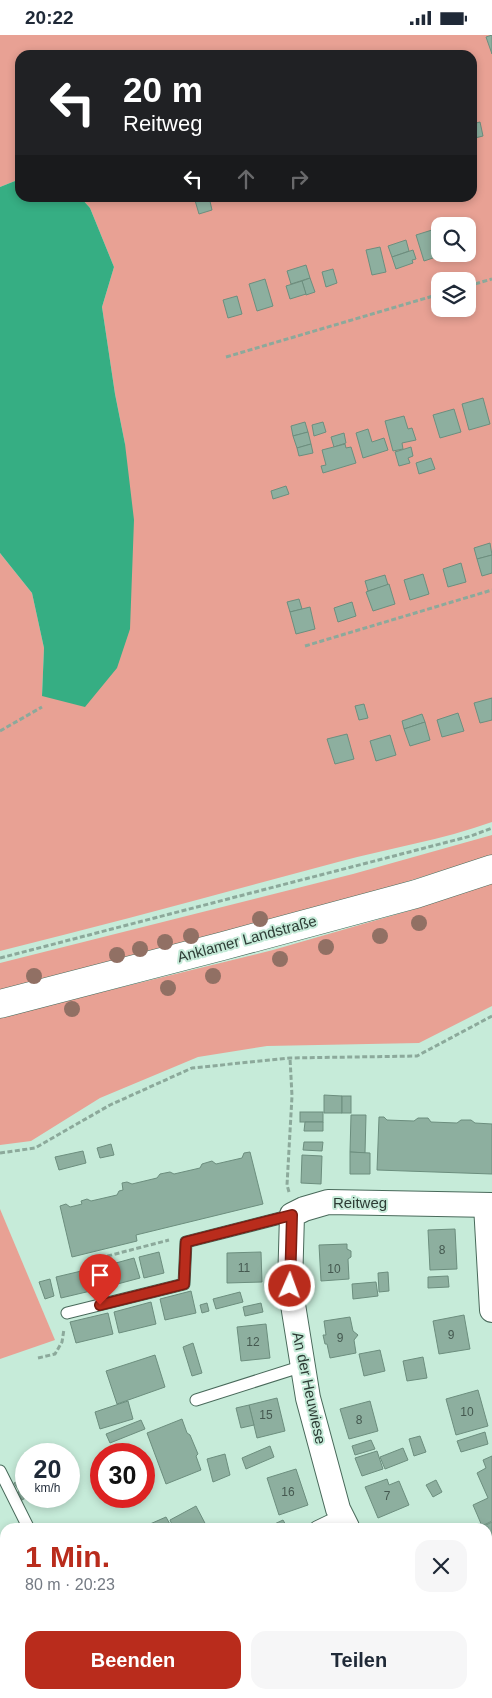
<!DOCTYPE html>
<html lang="de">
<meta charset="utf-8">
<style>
:root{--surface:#fff;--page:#f6f6f7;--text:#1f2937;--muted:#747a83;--accent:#b92c1c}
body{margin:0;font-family:Arial,sans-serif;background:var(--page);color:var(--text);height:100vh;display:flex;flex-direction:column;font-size:19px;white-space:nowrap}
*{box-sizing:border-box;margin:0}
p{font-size:16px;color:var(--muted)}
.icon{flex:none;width:28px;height:28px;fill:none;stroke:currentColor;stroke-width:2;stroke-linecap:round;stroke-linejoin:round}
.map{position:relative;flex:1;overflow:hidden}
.panel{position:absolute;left:0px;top:1488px;width:492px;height:176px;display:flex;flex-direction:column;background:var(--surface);border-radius:15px 15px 0 0;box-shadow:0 2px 8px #0003}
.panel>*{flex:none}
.hud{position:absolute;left:15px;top:15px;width:462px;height:152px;border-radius:15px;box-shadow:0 2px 8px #0003;background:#202124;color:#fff;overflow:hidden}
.controls{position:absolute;left:431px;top:182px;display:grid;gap:10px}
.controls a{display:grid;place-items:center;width:45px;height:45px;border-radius:10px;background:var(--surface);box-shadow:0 2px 8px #0003;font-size:25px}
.speed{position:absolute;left:15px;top:1408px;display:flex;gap:10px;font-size:25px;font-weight:700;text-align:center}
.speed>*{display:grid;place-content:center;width:65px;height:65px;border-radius:50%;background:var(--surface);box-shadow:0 2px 8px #0003;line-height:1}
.speed small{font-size:12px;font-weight:400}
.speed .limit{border:8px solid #d22;background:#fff;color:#111}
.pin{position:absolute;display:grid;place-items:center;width:42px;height:42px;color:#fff;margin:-51px -21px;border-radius:50% 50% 50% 0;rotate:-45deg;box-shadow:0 0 5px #0007}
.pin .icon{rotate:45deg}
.me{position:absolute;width:55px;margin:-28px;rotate:2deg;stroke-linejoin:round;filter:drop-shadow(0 0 4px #0008)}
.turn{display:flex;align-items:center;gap:18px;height:105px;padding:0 25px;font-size:22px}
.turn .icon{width:65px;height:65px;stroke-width:2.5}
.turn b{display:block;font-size:35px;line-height:42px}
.lanes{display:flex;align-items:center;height:48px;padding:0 25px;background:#0003;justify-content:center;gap:25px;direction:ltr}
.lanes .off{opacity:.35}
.round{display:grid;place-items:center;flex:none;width:52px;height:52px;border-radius:15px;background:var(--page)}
.summary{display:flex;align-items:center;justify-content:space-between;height:85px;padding:0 25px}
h1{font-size:30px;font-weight:700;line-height:38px;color:var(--accent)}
.cta{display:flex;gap:10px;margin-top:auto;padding:10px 25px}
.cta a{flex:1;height:58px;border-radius:15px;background:var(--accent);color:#fff;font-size:20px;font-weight:700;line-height:58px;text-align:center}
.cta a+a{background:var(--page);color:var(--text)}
.status{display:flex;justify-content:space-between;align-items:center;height:35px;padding:0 25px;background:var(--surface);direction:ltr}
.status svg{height:14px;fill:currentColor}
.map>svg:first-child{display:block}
.green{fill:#e8a194;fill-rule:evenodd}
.water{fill:#36ae83}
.building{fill:#8daf9f;stroke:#6c8e7e}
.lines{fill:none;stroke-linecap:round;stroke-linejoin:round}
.service-casing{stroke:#48695a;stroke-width:13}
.minor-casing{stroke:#48695a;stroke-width:26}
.secondary-casing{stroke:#48695a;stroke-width:29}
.path{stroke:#8ca99b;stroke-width:3;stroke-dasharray:5 2.5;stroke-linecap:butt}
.service{stroke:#fff;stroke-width:11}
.minor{stroke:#fff;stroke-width:24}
.secondary{stroke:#fff;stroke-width:28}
.tree{fill:#917064}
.route-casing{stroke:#781d12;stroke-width:12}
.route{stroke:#b92c1c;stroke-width:9}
.labels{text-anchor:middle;stroke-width:4;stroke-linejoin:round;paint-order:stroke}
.number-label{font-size:12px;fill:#455950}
.street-label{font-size:15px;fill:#2d3c35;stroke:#c6ebd9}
</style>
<div class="status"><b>20:22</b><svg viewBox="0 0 49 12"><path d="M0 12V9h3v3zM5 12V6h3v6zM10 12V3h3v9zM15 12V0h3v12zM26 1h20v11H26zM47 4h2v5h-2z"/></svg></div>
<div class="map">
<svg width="492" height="1663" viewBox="0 0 492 1663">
<rect width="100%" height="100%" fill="#c6ebd9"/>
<!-- green -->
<g class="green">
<path d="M 0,0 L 492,0 L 492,787 C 442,805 389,813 338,827 C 225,857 113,888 0,916 L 0,518 L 32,558 L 44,613 L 42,661 L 125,409 L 115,359 L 102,272 L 114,232 L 90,173 L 81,163 L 472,162 L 472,20 L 20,20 L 20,144 L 0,152 ZM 440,191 L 468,191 L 468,219 L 440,219 ZM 440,246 L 468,246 L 468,274 L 440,274 Z"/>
<polygon points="492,800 492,820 358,862 0,955 0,928 353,839"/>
<polygon points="492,847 492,971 419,1008 267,1011 198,1022 100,1063 31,1106 0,1110 0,982 273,915 415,874"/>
<polygon points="0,1174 55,1305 0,1324"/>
</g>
<!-- water -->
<polygon class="water" points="20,144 20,162 81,163 90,173 114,232 102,272 115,359 125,409 134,485 130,594 117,633 85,672 42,661 44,613 32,558 0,518 0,152"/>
<!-- building -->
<g class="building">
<polygon points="492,0 492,19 486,2"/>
<polygon points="480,87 483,101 475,103 472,89"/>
<polygon points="194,162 209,162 212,175 199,179"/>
<polygon points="468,194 469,194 474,212 468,214"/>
<polygon points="432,195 439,221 424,226 416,200"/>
<polygon points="406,205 409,216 392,222 388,211"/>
<polygon points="380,212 386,237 372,240 366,215"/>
<polygon points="413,215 416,224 412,225 413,228 396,234 392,222"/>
<polygon points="306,230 310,243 291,249 287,236"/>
<polygon points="333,234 337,248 326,252 322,237"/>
<polygon points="310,243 315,257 306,260 302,246"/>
<polygon points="265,244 273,271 257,276 249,249"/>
<polygon points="302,246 306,259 290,264 286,251"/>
<polygon points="237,261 242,279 228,283 223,265"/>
<polygon points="483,363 490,389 469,395 462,369"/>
<polygon points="454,374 461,397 440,403 433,380"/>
<polygon points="404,381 408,394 412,393 416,405 402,408 403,414 393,416 385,386"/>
<polygon points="305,387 308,397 293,401 291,391"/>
<polygon points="323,387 326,397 314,401 312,390"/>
<polygon points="368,394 372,407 384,403 388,415 363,423 356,398"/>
<polygon points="308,397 311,409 297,413 293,401"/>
<polygon points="344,398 346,408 334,412 331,402"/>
<polygon points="311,409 313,418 299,421 297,413"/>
<polygon points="345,409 346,413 351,412 356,428 323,438 321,431 326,430 322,415"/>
<polygon points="411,412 413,421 408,423 410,428 399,431 395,417"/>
<polygon points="431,423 435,434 419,439 416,428"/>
<polygon points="286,451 289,459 273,464 271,456"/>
<polygon points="490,508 492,520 477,524 474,513"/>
<polygon points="492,520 492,538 482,541 477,524"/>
<polygon points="461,528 466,547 448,552 443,534"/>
<polygon points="423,539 429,559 410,565 404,545"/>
<polygon points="385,540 388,550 368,556 365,546"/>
<polygon points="389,549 395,569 373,576 366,557"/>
<polygon points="299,564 302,574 290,577 287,567"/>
<polygon points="352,567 356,581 338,587 334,573"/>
<polygon points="310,572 315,594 296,599 290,577"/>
<polygon points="492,663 492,685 480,688 474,668"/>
<polygon points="364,669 368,683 359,685 355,671"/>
<polygon points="458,678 464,696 442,702 437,685"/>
<polygon points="422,679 425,687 404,694 402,686"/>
<polygon points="425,687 430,705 410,711 404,694"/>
<polygon points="347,699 354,724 335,729 327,704"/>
<polygon points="390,700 396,720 376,726 370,706"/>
<polygon points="324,1060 342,1061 342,1078 324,1078"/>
<rect x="342" y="1061" width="9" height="17"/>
<rect x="300" y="1077" width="23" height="10"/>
<polygon points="351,1080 366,1080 365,1118 350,1117"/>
<polygon points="379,1082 384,1082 387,1085 414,1086 418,1083 428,1083 431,1087 457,1088 461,1085 471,1085 475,1088 492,1089 492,1139 377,1135"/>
<polygon points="305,1087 323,1087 323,1096 304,1096"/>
<polygon points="304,1107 323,1107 322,1116 303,1115"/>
<polygon points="111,1109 114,1120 100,1123 97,1113"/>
<polygon points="83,1116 86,1128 59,1135 55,1122"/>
<polygon points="250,1117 263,1169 136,1200 137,1206 72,1222 60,1171 66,1169 70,1172 82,1169 81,1166 87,1164 91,1166 117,1160 119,1156 123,1155 122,1148 127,1147 132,1149 157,1143 160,1139 170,1137 174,1139 200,1133 202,1129 212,1126 216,1129 242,1123 244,1118"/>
<polygon points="350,1117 370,1118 370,1139 350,1139"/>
<polygon points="302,1120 322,1121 321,1149 301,1148"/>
<polygon points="455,1194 457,1234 430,1235 428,1195"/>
<polygon points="347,1209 347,1214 351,1216 351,1222 348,1224 349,1244 321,1246 319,1210"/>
<polygon points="159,1217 164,1238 144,1243 139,1222"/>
<polygon points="261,1217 262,1247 227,1248 227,1218"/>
<polygon points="134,1223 140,1243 110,1251 105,1231"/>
<polygon points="94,1233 99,1254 61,1263 56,1242"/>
<polygon points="388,1237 389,1256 379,1257 378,1238"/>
<polygon points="448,1241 449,1252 428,1253 428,1242"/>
<polygon points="50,1244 54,1261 45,1264 39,1247"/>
<polygon points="376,1247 378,1261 353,1264 352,1249"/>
<polygon points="191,1256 196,1278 165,1285 160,1264"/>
<polygon points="240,1257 243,1267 216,1274 213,1264"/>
<polygon points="151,1267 156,1289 119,1298 114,1277"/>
<polygon points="207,1268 209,1276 202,1278 200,1270"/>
<polygon points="261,1268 263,1277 245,1281 243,1272"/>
<polygon points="108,1278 113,1299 76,1308 70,1287"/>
<polygon points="464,1280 470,1314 439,1319 433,1286"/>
<polygon points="350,1282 353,1296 358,1300 354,1305 356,1318 330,1323 327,1309 325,1309 323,1300 326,1300 324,1286"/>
<polygon points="266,1289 270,1323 241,1326 237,1292"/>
<polygon points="193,1308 202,1338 192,1341 183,1312"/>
<polygon points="380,1315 385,1336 364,1341 359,1319"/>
<polygon points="155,1320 165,1352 117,1369 106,1336"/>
<polygon points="423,1322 427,1343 407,1346 403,1326"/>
<polygon points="478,1355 488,1391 456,1400 446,1364"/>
<polygon points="277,1363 285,1396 257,1403 249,1370"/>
<polygon points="128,1366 133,1384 100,1394 95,1377"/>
<polygon points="370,1366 378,1396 349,1404 340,1374"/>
<polygon points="249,1370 254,1390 241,1393 236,1373"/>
<polygon points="182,1384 187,1398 190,1400 198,1419 196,1421 201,1435 166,1449 147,1398"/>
<polygon points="141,1385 145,1394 110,1408 106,1399"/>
<polygon points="485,1397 488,1409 461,1417 457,1406"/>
<polygon points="420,1401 426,1417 414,1421 409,1404"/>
<polygon points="371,1405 375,1414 355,1420 352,1411"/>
<polygon points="270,1411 274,1422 246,1434 242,1423"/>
<polygon points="403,1413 408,1425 385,1434 380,1422"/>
<polygon points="377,1416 383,1434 362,1441 355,1423"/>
<polygon points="225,1419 230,1440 213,1447 207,1424"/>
<polygon points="492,1421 492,1486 482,1491 473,1470 488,1463 477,1438 486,1433 483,1425"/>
<polygon points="296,1434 308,1470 279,1480 267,1443"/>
<polygon points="26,1442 26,1452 19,1456 14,1448"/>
<polygon points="387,1444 389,1450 399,1446 409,1470 378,1483 365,1452"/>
<polygon points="436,1445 442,1457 433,1462 426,1450"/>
<polygon points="26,1452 26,1461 29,1461 22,1465 18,1457"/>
<polygon points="196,1471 207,1492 173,1492 170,1485"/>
<polygon points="166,1482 171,1491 152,1492 150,1489"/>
<polygon points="283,1485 287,1492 268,1492"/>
<polygon points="492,1487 492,1500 488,1502 488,1492 482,1492"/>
<polygon points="0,1616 5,1625 5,1659 22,1659 24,1663 0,1663"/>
<polygon points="163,1659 168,1659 170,1663 154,1663"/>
<polygon points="276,1659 312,1659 314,1663 278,1663"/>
<polygon points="399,1659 412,1659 416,1663 394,1663"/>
</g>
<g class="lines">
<!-- service casing -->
<g class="service-casing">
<g id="service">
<polyline points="67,1278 184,1249 186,1207 292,1180"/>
<polyline points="196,1365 303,1331"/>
<polyline points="0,1436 28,1492"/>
<polyline points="316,1492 341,1480"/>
<polyline points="115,1659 117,1663"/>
<polyline points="343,1663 349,1659"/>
</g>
</g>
<!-- minor casing -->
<g class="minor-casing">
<g id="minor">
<polyline points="486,1170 492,1275"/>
<polyline points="347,1492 338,1474 308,1363 290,1251 292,1180 304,1174 328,1167 492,1170"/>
<polyline points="445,1659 449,1663"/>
</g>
</g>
<!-- secondary casing -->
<g class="secondary-casing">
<polyline id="secondary" points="0,969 223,911 416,859 492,834"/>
</g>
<!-- path -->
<g class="path">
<polyline points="468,251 492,244"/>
<polyline points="226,322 440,259"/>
<polyline points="305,611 492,555"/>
<polyline points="0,696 42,672"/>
<polyline points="0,923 471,801 492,793"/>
<polyline points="0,1118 35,1113 110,1070 192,1033 290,1023 417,1021 492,981"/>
<polyline points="289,1157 287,1150 292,1061 290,1023"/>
<polyline points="100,1223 169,1205"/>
<polyline points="38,1323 55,1319 62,1307 64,1294"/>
</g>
<!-- service -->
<use href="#service" class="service"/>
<!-- minor -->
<use href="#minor" class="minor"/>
<!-- secondary -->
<use href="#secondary" class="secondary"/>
</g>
<!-- trees -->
<g class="tree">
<circle cx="260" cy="884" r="8"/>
<circle cx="419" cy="888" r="8"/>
<circle cx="191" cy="901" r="8"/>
<circle cx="380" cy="901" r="8"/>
<circle cx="165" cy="907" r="8"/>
<circle cx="326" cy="912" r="8"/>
<circle cx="140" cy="914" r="8"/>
<circle cx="117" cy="920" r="8"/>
<circle cx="280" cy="924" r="8"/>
<circle cx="34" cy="941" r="8"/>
<circle cx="213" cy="941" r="8"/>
<circle cx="168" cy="953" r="8"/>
<circle cx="72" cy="974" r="8"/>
</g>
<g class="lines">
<!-- route casing -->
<g class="route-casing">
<polyline id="route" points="100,1270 184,1249 186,1207 292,1180 290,1251"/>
</g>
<!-- route -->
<use href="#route" class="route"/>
</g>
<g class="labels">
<!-- number labels -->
<g class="number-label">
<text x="442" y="1219">8</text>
<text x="244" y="1237">11</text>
<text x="334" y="1238">10</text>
<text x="451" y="1304">9</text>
<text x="340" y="1307">9</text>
<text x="253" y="1311">12</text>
<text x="467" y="1381">10</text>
<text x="266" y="1384">15</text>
<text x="359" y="1389">8</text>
<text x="288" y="1461">16</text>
<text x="387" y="1465">7</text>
</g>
<!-- street labels -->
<g class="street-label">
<text transform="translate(247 904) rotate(-15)" y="5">Anklamer Landstraße</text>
<text x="360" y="1173">Reitweg</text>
<text transform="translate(309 1353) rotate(78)" y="5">An der Heuwiese</text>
</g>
</g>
</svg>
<div class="controls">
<a><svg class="icon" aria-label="search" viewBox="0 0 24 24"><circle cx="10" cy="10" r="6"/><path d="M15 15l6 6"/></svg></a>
<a><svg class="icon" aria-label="layers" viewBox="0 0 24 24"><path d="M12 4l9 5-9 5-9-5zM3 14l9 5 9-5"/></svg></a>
</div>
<div class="speed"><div>20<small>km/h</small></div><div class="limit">30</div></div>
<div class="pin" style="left:100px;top:1270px;background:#d93025"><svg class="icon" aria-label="arrive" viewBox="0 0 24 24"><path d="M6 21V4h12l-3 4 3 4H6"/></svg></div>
<svg class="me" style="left:290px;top:1251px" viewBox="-20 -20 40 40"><circle r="17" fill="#b92c1c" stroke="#fff" stroke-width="3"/><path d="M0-11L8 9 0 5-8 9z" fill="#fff"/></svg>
<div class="hud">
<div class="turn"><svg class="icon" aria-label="left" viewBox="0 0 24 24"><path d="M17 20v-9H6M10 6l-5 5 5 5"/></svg><div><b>20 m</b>Reitweg</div></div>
<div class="lanes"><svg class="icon" aria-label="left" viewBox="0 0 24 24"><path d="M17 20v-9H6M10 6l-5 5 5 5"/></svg><svg class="icon off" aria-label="ahead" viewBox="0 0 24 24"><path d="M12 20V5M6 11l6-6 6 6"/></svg><svg class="icon off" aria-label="right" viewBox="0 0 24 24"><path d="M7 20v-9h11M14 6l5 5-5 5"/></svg></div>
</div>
<section class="panel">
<div class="summary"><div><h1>1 Min.</h1><p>80 m · 20:23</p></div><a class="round"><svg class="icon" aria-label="close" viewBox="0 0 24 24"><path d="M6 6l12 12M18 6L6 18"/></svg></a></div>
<div class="cta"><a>Beenden</a><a>Teilen</a></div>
</section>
</div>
